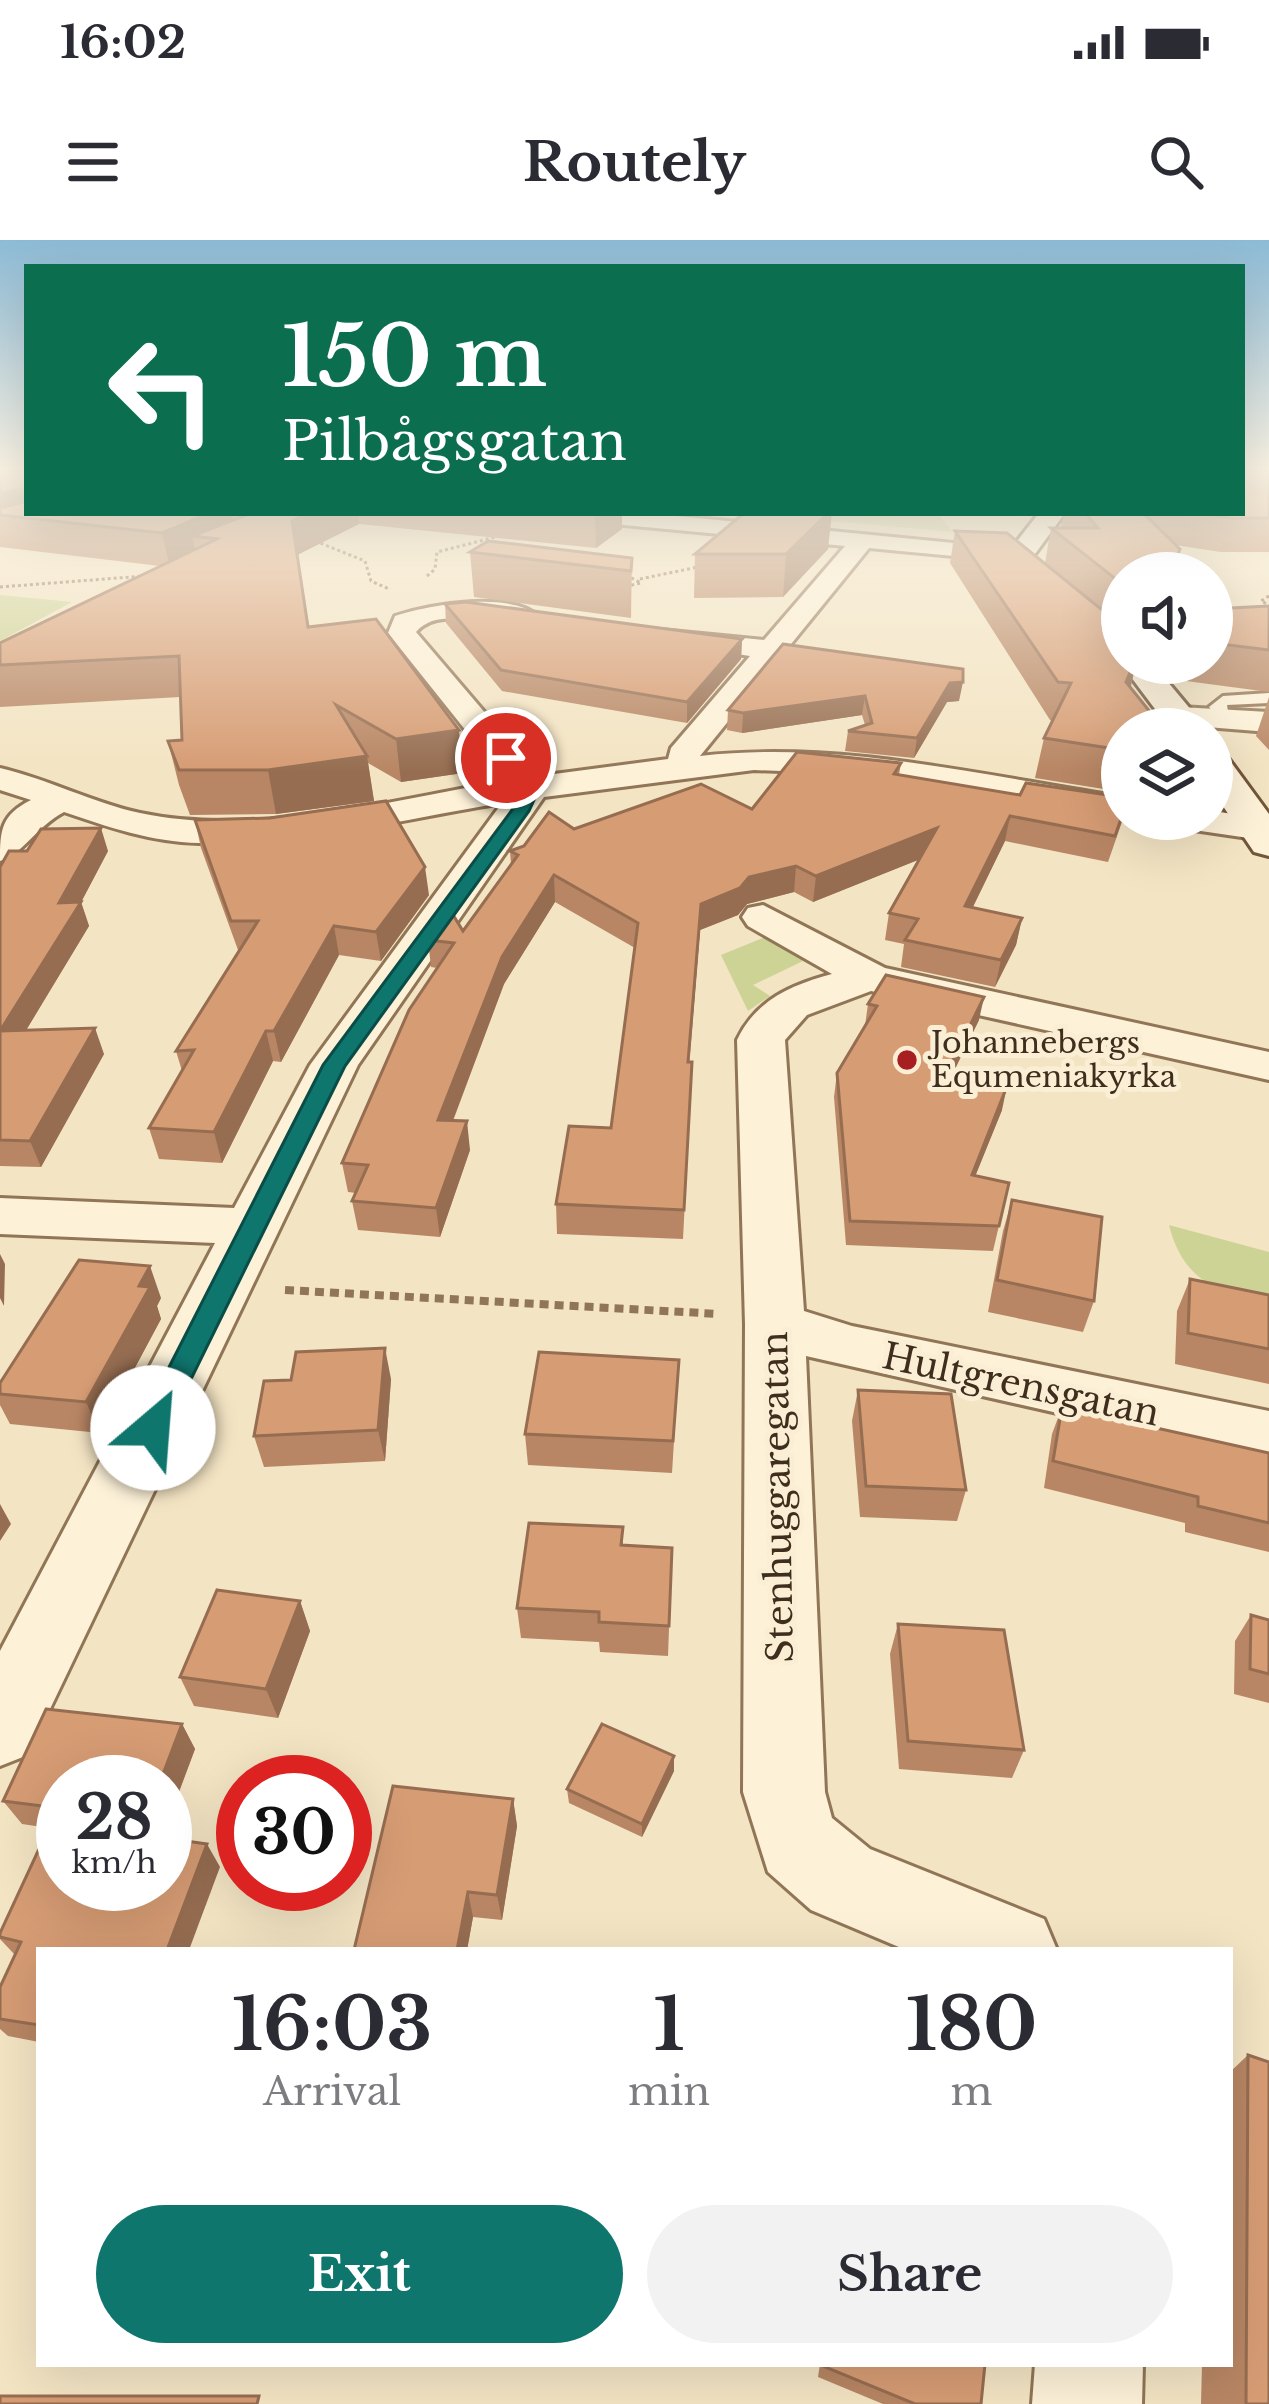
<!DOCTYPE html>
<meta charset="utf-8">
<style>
:root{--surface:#fff;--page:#f2f2f3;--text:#2b2b33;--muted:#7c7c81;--accent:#0f766e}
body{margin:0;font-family:"Libre Baskerville",serif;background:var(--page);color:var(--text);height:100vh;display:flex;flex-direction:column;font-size:45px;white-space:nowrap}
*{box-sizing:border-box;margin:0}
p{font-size:39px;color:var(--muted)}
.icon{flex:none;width:66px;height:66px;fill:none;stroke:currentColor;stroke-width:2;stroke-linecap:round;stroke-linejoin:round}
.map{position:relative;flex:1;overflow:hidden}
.sheet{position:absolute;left:36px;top:1707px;width:1197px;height:420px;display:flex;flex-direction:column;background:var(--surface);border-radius:0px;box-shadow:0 12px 48px #0002}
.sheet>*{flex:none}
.hud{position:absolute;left:24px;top:24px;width:1221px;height:252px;border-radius:0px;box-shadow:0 12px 48px #0002;background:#0b6e4f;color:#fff;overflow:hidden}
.controls{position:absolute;left:1101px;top:312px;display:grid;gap:24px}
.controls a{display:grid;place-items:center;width:132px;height:132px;border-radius:50%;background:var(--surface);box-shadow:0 12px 48px #0002;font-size:60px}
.speed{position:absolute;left:36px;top:1515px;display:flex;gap:24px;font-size:60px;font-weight:700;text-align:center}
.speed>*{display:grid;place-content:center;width:156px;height:156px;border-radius:50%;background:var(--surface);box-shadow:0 12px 48px #0002;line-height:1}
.speed small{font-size:30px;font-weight:400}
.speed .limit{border:18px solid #d22;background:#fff;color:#111}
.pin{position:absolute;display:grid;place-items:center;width:102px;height:102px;color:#fff;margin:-51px;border:6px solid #fff;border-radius:50%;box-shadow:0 3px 12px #0007}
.me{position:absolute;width:132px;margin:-66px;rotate:27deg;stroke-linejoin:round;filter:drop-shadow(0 0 9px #0008)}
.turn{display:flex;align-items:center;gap:42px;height:252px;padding:0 60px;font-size:54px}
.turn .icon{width:156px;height:156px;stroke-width:2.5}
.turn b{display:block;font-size:84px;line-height:102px}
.eta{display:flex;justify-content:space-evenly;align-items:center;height:204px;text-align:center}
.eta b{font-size:72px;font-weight:800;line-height:84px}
.button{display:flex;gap:24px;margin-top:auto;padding:24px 60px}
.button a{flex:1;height:138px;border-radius:72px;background:var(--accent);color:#fff;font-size:48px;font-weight:800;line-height:138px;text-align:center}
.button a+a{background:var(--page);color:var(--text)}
.status{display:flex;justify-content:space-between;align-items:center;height:84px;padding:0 60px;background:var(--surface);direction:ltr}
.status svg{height:33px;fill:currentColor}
header{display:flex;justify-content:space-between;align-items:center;height:156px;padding:0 60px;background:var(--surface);font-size:54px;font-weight:800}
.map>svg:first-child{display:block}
.green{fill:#cdd395}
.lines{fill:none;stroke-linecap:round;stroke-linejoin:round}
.lane-casing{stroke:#917557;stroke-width:6}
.street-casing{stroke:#917557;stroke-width:6}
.secondary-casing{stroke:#72563a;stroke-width:6}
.path-far1{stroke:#917557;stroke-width:3;stroke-dasharray:3 3;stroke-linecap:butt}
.path{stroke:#917557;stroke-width:8;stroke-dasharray:9 6;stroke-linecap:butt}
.lane{fill:#fdf1d8;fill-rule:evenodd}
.street{fill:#fdf1d8;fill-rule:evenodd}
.secondary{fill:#fdf1d8;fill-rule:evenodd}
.wall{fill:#b88664}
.shaded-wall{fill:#966d51}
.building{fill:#d69c74;stroke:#966d51;stroke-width:3}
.route{fill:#0f766e;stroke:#0a4d48;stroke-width:3}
.poi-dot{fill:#a71f21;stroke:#faeed4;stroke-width:4.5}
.labels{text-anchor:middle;stroke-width:10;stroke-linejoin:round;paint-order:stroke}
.far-poi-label{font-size:30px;fill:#3f2d1d;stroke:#faeed4;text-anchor:start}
.street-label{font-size:36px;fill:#3f2d1d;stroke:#faeed4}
</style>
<div class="status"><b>16:02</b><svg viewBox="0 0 49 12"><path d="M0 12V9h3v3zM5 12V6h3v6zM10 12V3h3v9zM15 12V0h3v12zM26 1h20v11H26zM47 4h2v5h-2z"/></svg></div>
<header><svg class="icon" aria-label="menu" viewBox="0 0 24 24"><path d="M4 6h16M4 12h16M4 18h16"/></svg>Routely<svg class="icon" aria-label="search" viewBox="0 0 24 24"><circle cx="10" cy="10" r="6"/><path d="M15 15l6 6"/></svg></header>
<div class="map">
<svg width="1269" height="2164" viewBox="0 0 1269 2164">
<rect width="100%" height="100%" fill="#f3e4c3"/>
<!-- green -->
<g class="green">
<polygon points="812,273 937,273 953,292 807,279"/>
<polygon points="0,355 72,362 0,401"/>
<polygon points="775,693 832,728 822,731 803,721 753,745 770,756 748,771 721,715"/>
<path d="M 1169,985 L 1269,1012 L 1269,1064 C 1218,1053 1183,1041 1169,985 Z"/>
</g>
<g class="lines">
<!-- lane casing -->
<g class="lane-casing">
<polygon id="lane" points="1269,453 1269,463 1227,465 1229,478 1221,483 1209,467 1223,456"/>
</g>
<!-- street casing -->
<g class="street-casing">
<g id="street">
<path d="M 560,273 L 645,273 L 1026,310 L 1029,315 L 1017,322 L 869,308 L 700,516 C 841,500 983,536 1122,557 L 1122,579 L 833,533 L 754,530 L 544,557 L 358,825 L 28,1515 L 0,1526 L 0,1411 L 215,1003 L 0,994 L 0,958 L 234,968 L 310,825 L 502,563 C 403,579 300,606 199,603 C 152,602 108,587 64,572 C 38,585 21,616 0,621 C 0,590 1,575 31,560 L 0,550 L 0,528 C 48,539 93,563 140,573 C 258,598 389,560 506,541 L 388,393 L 395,376 C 429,365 511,350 539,377 C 509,405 447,357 416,392 L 539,536 L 668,519 L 671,508 L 750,416 L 651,401 L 651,389 L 764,400 L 845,306 L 571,280 Z"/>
<polygon points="1180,467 1269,472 1269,492 1169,484 1164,477"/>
<polygon points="1212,571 1269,579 1269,601 1194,590 1176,579 1212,579"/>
<path d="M 763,665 L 885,728 L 1269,812 L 1269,840 L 871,751 L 807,775 L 785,800 L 804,1071 L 852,1086 L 1269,1171 L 1269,1221 L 806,1116 L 825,1552 L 832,1578 L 870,1609 L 1044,1679 L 1057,1710 L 906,1710 L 811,1670 L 768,1632 L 743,1552 L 745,1084 L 737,800 C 756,760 791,745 832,734 L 748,686 L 742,677 L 748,668 Z"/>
<polygon points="1035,2124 1143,2124 1142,2164 1032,2164"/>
</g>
</g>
<!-- secondary casing -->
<g class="secondary-casing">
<g id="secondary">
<polygon points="1039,273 1065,273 1032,318 1122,395 1122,423 1152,423 1207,489 1170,489 1119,421 1007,325 1003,319"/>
<polygon points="1212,511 1225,514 1269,574 1269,616 1254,612 1212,550"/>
</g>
</g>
<!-- path-far1 -->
<g class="path-far1">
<polyline points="315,301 365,321 371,341 389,349"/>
<polygon points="626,335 641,343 623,347 603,342"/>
<polyline points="427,336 435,329 437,312 499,296"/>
<polyline points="640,339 703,326"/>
<polyline points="0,347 144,336"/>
<polyline points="1269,356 1261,361 1269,365"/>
</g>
<!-- path -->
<polyline class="path" points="285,1050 719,1074"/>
<!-- lane -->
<use href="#lane" class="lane"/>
<!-- street -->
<use href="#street" class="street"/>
<!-- secondary -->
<use href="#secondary" class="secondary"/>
</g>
<!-- wall -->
<g class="wall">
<polygon points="0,229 27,273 622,273 622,289 596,308 359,284 297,315 309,387 463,533 401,542 368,523 374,561 276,574 190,575 179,545 168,501 182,500 180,457 0,467 0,403 160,326 0,307"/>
<polygon points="1269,229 1269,312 1221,312 1175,305 1122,333 1122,423 1136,423 1122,489 1122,552 1035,538 1044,498 1052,481 1050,480 950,323 955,291 1045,323 1051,288 1063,288 1061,286 1064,273 1242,273 1250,232"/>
<polygon points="828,309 783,357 694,358 695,314"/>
<polygon points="470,312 632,318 631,378 474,357"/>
<polygon points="445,364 742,399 741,419 687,483 502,451 446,383"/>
<polygon points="1269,366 1269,452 1171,439 1156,423 1212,423 1212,369"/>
<polygon points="783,404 959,461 947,462 914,518 845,511 848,491 865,485 862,475 742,493 727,490 728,470"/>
<polygon points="1269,457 1269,510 1256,496"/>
<polygon points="901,523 899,535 1123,579 1108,622 1005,601 973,667 1022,678 1016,705 995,747 901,727 904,704 885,700 889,673 920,619 813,662 794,652 747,664 738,675 700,690 689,822 692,822 683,999 557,994 556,964 611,888 635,708 555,662 504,744 453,881 470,910 440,997 358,990 352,961 356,953 348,952 342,923 437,728 431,727 428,700 463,691 511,624 510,611 574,589 752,569"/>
<polygon points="195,580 429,655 381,721 339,715 281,822 273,821 222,923 159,919 149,888 182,831 176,811 240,710 238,710 201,608"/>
<polygon points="108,611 81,662 89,686 26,790 104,814 41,927 0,926 0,627"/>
<polygon points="868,764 979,780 953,833 1002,870 975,936 1009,943 993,1011 846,1005 834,857 837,833 865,786"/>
<polygon points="1012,960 1094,1061 1083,1092 988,1072 1003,991"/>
<polygon points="1190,1039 1269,1055 1269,1144 1175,1124 1177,1071"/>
<polygon points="161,1058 157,1066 161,1079 100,1193 10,1184 0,1165 0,1143"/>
<polygon points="679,1120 672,1233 528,1225 525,1194"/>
<polygon points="391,1139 385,1221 264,1227 254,1196"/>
<polygon points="858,1150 966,1250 957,1281 860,1277 852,1181"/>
<polygon points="1062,1167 1269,1213 1269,1312 1185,1292 1185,1283 1044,1248 1052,1194"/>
<polygon points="623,1287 623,1305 672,1308 668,1416 600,1412 599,1402 521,1398 517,1368"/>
<polygon points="300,1361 310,1391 278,1478 194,1466 180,1437"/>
<polygon points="1251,1375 1269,1380 1269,1463 1234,1454 1235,1401"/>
<polygon points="898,1384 1024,1510 1012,1538 899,1529 890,1414"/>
<polygon points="182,1484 195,1509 165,1589 165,1542 63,1644 220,1627 39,1710 39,1802 8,1796 0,1789 0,1747 15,1715 0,1699 0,1693 49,1588 22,1584 3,1561"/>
<polygon points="674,1531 642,1597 569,1563 567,1549"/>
<polygon points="513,1559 517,1586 502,1680 473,1677 467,1710 354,1710"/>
<polygon points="1248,1815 1269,2164 1201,2164 1202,2124 1230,2124 1230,1832"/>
<polygon points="820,2124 985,2124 981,2164 883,2164 818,2137"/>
</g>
<!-- shaded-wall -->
<g class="shaded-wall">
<polygon points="27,248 27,273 0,275 0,253"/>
<polygon points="210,273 232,273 237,298 192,296 197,316 170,328 162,293"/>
<polygon points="308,273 358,273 359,284 297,315 292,281"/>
<polygon points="597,273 622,273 622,289 596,308 595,274"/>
<polygon points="828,273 832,273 828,309 783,357 786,314"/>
<polygon points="742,399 741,419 687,483 687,462"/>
<polygon points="1134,423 1136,423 1131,444 1116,481 1126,442"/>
<polygon points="963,442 959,461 947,462 914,518 917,498 950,443"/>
<polygon points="865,456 862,475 742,493 743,473"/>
<polygon points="459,490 463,533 401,542 396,499"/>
<polygon points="367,516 374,561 276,574 268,530"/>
<polygon points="1010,576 1005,601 960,693 965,666"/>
<polygon points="101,588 108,611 77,670 81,662 89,686 10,817 0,791 59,663"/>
<polygon points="937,588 933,614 813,662 816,636"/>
<polygon points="796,626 794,652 747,664 738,675 700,690 687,851 701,664 749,637"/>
<polygon points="425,627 429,655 381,721 376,692"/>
<polygon points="554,635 555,662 504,744 442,909 438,880 502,717"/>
<polygon points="1022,678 1016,705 995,747 1001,720"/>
<polygon points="334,686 339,715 281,822 274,791"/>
<polygon points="984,757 979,780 942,855 947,832"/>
<polygon points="95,788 104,814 41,927 30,901"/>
<polygon points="266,791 273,821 222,923 214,892"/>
<polygon points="1007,846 1002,870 966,959 972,935"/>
<polygon points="467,881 470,910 440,997 436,968"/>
<polygon points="0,1014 5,1024 4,1066 0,1058"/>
<polygon points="150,1026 161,1058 157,1066 161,1079 100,1193 86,1162 139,1046"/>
<polygon points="385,1108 391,1139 385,1221 378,1190"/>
<polygon points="0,1264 11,1284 0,1301"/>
<polygon points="300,1361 310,1391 278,1478 266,1449"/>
<polygon points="182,1484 195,1509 165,1589 165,1542 160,1542"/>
<polygon points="674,1516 674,1531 642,1597 642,1584"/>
<polygon points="513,1559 517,1586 502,1680 497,1655"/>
<polygon points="207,1604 220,1627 189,1710 167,1710"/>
<polygon points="468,1652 473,1677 467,1710 457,1710"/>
</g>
<!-- building -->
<g class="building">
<polygon points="0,229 27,229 27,248 0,253"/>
<polygon points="1269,229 1269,278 1230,278 1198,273 1242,273 1242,231"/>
<polygon points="27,261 27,273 210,273 162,293 0,275 0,268"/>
<polygon points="251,273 308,273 292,281 308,387 376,379 459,490 396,499 336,465 367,516 268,530 179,530 168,501 182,500 179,416 0,425 0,403 217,299 192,296"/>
<polygon points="744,273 828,273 786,314 695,314"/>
<polygon points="1085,273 1143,273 1180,309 1170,333 1122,333 1122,344 1051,288 1098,288"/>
<polygon points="955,291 1007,293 1122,386 1122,423 1134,423 1126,442 1155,478 1151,489 1122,489 1122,510 1044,498 1071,443 1058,442"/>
<polygon points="488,301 632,318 631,331 470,312"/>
<polygon points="466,362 742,399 687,462 501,430 445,364"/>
<polygon points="1269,366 1269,410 1212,403 1212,369"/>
<polygon points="783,404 963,429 963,442 950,443 917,498 848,491 872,483 865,456 743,473 728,470"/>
<polygon points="797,512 901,523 894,534 1020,555 1026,543 1122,557 1122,576 1115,596 1010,576 965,666 1022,678 1001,720 905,700 918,679 889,673 937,588 816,636 796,626 749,637 740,648 701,664 688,822 692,822 684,970 556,964 569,886 611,888 638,683 554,635 502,717 438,880 467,881 436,968 352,961 368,925 342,923 409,770 454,703 428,700 450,670 463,691 518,615 510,611 524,606 549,572 574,589 701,544 752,569"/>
<polygon points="386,561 425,627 376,692 334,686 274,791 266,791 214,892 149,888 194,810 176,811 258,681 231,681 195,580 270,578"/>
<polygon points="101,588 59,663 81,662 0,791 0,627 9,611 27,611 41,589"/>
<polygon points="886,735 984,757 947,832 1007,846 972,935 1009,943 999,986 850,981 837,833 877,766 868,764"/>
<polygon points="95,788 30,901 0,900 0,791"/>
<polygon points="1012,960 1102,977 1094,1061 997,1040"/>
<polygon points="79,1020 150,1026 139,1046 150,1047 86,1162 0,1154 0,1143"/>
<polygon points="1190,1039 1269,1055 1269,1109 1188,1093"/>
<polygon points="385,1108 378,1190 254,1196 264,1141 291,1140 296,1112"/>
<polygon points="539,1112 679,1120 673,1201 525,1194"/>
<polygon points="858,1150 951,1154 966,1250 866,1246"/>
<polygon points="1062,1167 1269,1213 1269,1283 1198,1266 1198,1257 1053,1221"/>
<polygon points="529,1283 623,1287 621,1305 672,1308 669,1386 599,1382 599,1372 517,1368"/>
<polygon points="217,1350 300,1361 266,1449 180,1437"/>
<polygon points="1251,1375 1269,1380 1269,1434 1250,1429"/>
<polygon points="898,1384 1004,1390 1024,1510 908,1501"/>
<polygon points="46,1469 182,1484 160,1542 63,1542 63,1644 165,1644 165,1598 207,1604 167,1710 39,1710 39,1785 0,1779 0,1747 21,1702 0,1697 0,1693 58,1568 3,1561"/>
<polygon points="602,1484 674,1516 642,1584 567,1549"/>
<polygon points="393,1546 513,1559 497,1655 468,1652 457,1710 354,1710"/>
<polygon points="1248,1815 1269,1822 1269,2164 1246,2164"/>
<polygon points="826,2124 985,2124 981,2164 915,2164 825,2127"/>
<polygon points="0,2156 259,2156 257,2164 0,2164"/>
</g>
<!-- sky -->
<linearGradient id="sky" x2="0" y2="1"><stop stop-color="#8dbbd6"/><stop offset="0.43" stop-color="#faf3e4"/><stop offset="1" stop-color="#faf3e4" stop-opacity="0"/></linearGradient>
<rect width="1269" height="532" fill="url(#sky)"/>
<!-- route -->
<polygon class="route" points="506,513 539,549 529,571 345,826 163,1196 143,1196 138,1188 323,825 512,570 523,549 498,518"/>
<!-- markers -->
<circle class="poi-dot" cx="907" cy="820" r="12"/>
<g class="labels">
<!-- far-poi labels -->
<g class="far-poi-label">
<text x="931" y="813">Johannebergs<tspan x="931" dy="34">Equmeniakyrka</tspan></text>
</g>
<!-- street labels -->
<g class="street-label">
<text transform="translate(1021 1144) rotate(12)" y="13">Hultgrensgatan</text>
<text transform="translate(777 1257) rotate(-91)" y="13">Stenhuggaregatan</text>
</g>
</g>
</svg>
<div class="controls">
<a><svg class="icon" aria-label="sound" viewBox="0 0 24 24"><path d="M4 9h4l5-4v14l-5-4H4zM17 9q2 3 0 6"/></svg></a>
<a><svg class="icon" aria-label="layers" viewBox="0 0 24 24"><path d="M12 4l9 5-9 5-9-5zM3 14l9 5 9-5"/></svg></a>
</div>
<div class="speed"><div>28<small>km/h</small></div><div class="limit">30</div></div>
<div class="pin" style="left:506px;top:518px;background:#d93025"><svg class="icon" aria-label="arrive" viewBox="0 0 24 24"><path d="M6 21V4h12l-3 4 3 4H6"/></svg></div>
<svg class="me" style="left:153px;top:1188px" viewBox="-20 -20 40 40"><circle r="19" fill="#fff"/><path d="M0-13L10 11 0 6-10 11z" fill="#0f766e"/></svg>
<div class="hud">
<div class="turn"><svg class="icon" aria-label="left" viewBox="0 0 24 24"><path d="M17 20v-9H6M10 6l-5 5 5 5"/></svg><div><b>150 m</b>Pilbågsgatan</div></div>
</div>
<section class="sheet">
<div class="eta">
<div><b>16:03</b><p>Arrival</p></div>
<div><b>1</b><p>min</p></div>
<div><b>180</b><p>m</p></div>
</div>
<div class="button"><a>Exit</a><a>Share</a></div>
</section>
</div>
